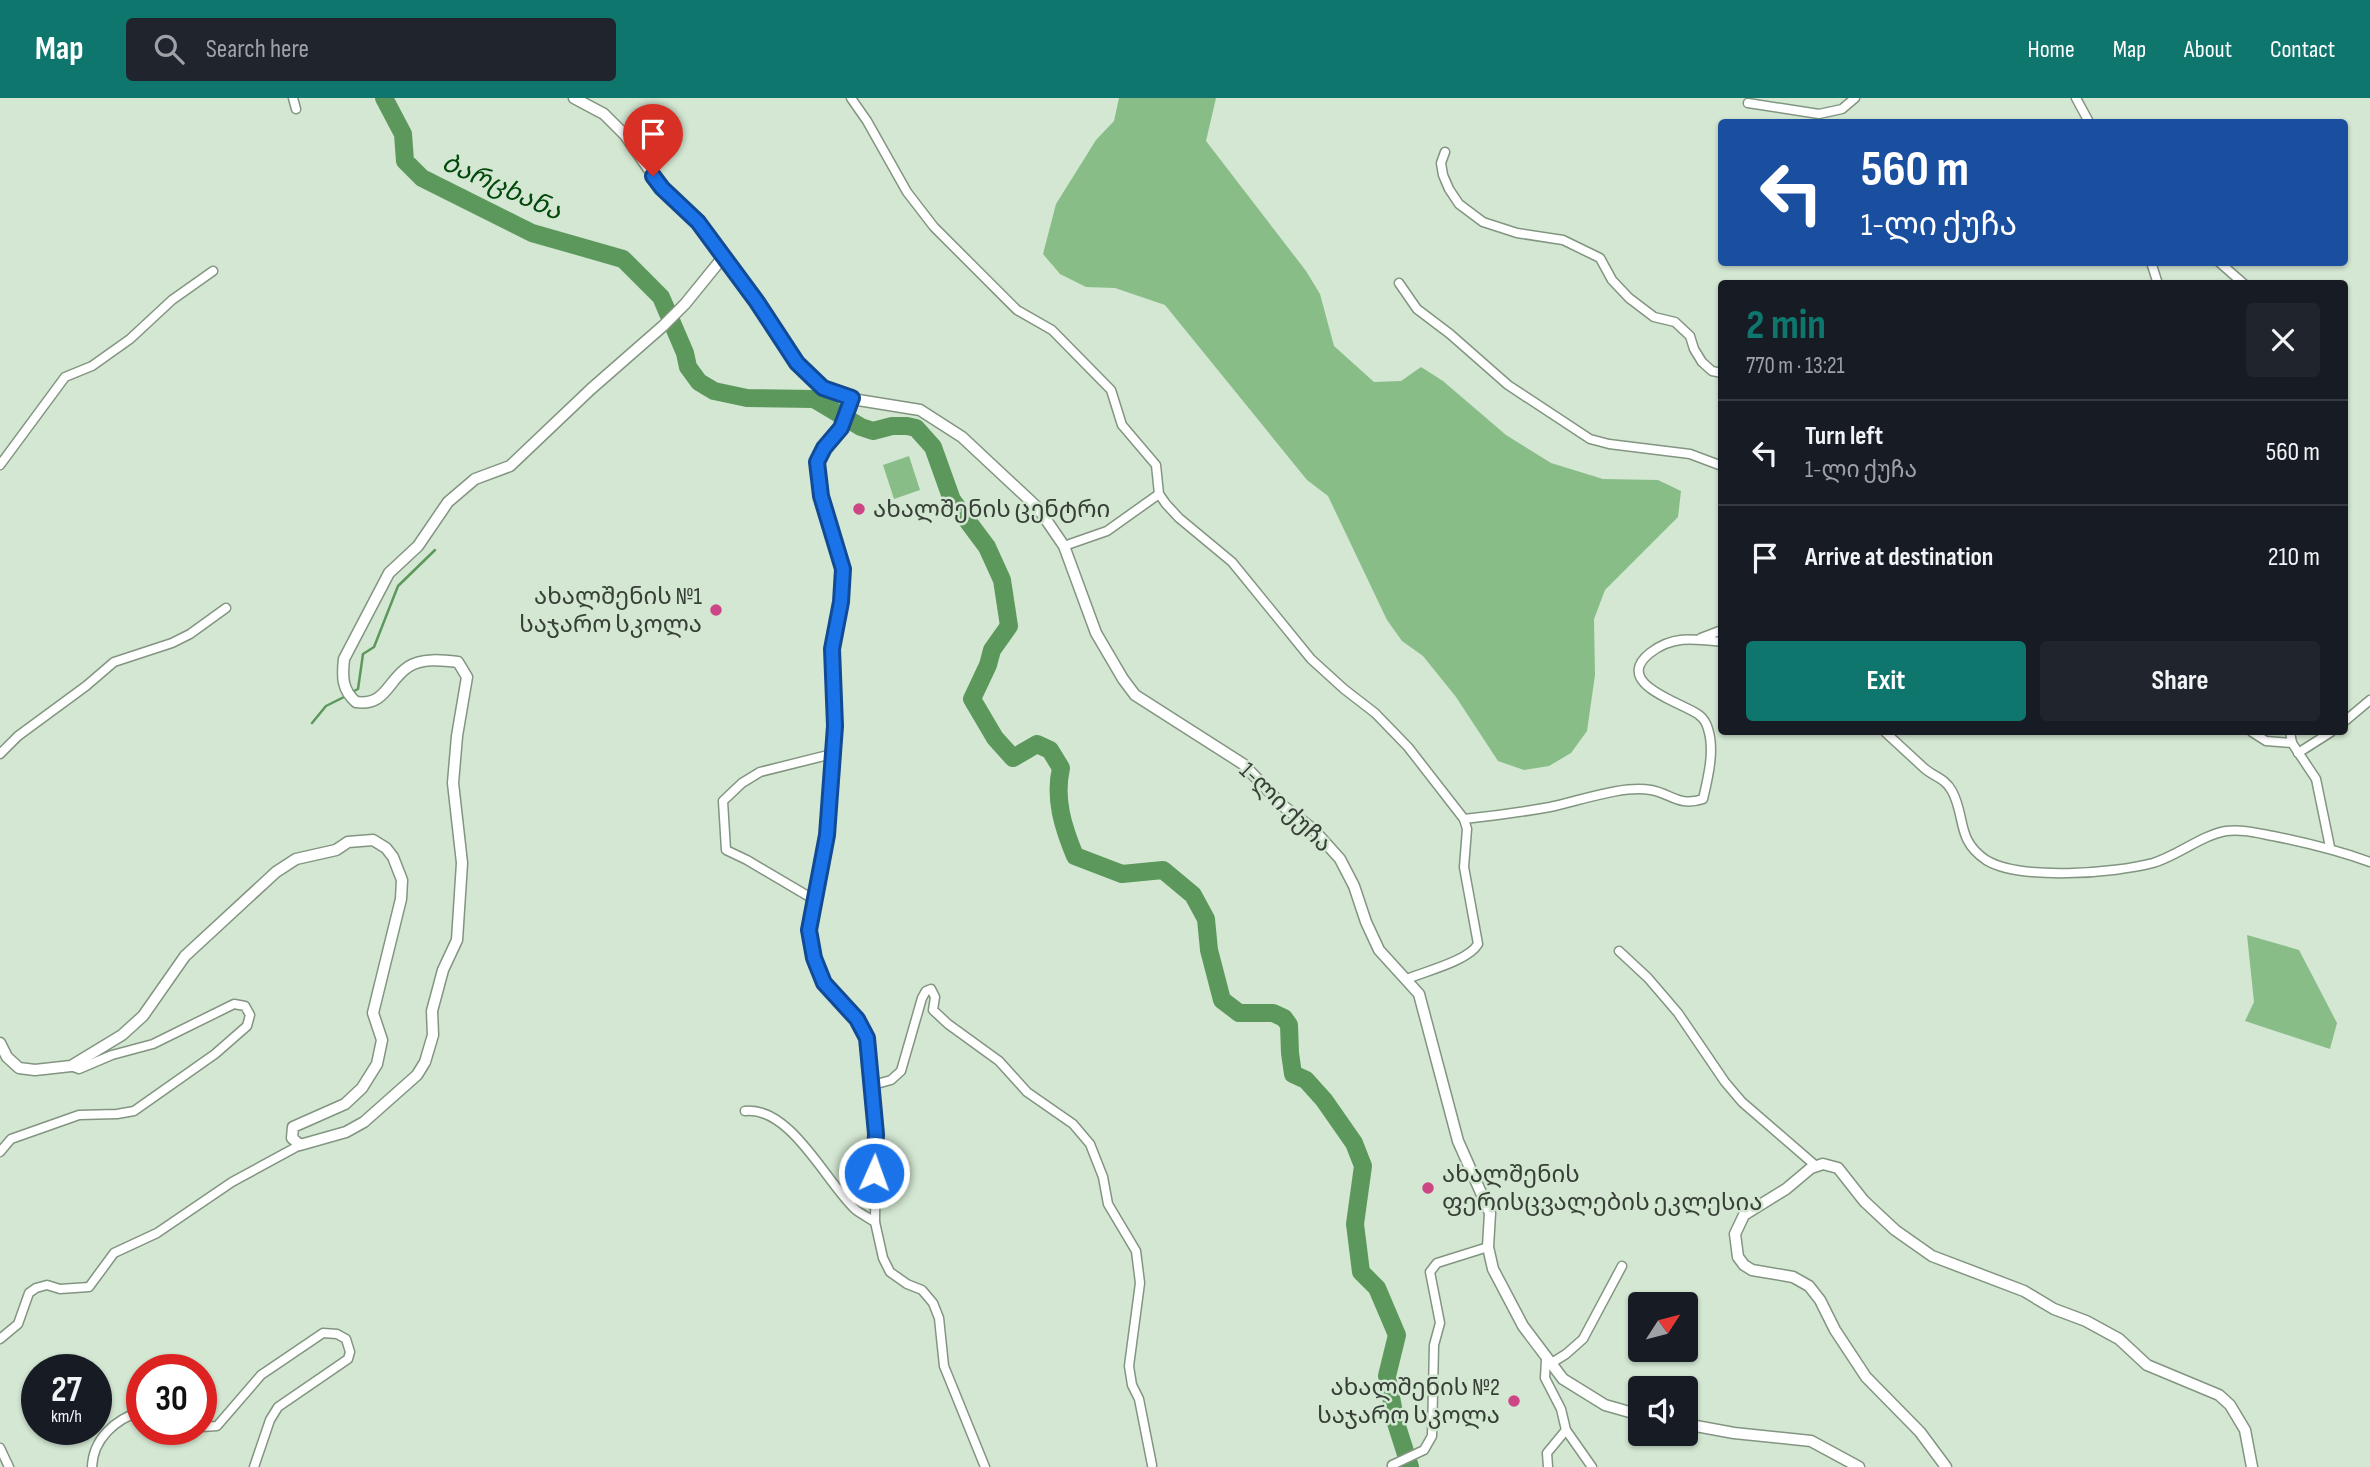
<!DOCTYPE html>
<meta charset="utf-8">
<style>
:root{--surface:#171b24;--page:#20242c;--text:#f1f3f6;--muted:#9ea1a6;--line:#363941;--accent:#0f766e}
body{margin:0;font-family:"Sofia Sans Condensed","Noto Sans Georgian",sans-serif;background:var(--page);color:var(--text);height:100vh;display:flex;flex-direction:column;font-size:26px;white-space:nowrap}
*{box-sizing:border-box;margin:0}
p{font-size:23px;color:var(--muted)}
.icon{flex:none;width:38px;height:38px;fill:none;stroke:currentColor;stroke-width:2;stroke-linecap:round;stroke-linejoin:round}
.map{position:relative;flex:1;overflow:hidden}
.sheet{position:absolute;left:1718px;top:182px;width:630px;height:455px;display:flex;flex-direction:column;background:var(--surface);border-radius:7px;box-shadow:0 2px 5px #0004}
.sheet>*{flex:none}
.hud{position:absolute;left:1718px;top:21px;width:630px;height:147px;border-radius:7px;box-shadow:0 2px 5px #0004;background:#1a4fa0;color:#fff;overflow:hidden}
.needle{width:46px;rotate:54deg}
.fabs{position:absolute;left:1628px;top:1194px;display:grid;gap:14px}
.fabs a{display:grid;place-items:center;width:70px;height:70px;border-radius:7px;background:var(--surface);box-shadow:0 2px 5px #0004;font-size:35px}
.speed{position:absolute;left:21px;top:1256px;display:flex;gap:14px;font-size:35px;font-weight:700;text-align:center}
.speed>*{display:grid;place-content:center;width:91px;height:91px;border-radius:50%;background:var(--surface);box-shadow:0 2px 5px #0004;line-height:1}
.speed small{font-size:18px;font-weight:400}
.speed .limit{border:10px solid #d22;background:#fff;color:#111}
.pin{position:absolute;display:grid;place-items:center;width:60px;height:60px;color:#fff;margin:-72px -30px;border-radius:50% 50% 50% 0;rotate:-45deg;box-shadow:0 0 7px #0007}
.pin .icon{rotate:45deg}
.me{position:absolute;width:77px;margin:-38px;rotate:2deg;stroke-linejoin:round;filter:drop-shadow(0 0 5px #0008)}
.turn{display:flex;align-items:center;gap:24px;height:147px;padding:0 28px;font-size:32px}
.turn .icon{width:91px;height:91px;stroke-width:2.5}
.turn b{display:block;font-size:49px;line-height:60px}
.round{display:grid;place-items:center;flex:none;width:74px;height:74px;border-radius:7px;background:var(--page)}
.headline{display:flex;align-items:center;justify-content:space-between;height:119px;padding:0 28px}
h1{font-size:42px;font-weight:700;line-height:52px;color:var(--accent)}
.action{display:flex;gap:14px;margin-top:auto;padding:14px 28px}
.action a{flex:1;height:80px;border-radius:7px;background:var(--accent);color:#fff;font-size:28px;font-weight:700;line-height:80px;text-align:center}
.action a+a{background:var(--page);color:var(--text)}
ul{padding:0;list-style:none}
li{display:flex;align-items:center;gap:21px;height:105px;padding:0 28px;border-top:2px solid var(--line)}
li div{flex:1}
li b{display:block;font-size:26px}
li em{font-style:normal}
header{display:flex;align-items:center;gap:42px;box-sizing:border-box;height:98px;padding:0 35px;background:var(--accent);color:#fff}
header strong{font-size:33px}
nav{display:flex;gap:38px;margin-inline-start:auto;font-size:24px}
.search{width:490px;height:63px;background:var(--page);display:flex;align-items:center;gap:18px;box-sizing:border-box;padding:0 24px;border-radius:7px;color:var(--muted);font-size:26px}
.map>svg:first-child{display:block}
.green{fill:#89bd88}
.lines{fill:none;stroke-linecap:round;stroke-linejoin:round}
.stream{stroke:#5c985c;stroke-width:2.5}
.river{stroke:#5c985c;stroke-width:18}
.minor-casing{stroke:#829581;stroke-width:11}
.tertiary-casing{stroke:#829581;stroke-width:13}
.minor{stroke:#fff;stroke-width:8}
.tertiary{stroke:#fff;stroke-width:10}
.route-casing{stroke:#114b97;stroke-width:18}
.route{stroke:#1a73e8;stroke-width:12}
.poi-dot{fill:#cc4686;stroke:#d3e7d2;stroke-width:2.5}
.labels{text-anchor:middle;stroke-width:5;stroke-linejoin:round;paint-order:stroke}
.poi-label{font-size:24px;fill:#373f37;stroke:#d3e7d2;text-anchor:start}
.street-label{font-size:24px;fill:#373f37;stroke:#d3e7d2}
.water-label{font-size:26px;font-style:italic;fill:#01480b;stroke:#d3e7d2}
</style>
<header>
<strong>Map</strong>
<div class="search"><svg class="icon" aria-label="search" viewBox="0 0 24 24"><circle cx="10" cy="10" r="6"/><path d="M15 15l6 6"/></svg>Search here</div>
<nav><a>Home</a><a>Map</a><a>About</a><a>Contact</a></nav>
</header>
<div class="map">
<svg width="2370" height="1369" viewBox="0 0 2370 1369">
<rect width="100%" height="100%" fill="#d3e7d2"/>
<!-- green -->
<g class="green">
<polygon points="1119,0 1216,0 1206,43 1306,173 1320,196 1334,248 1374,284 1401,283 1421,269 1443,283 1506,337 1551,365 1603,381 1658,382 1681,393 1678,419 1605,492 1594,521 1595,577 1587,633 1571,655 1549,668 1524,672 1498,663 1456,599 1423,558 1402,543 1387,522 1328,398 1307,382 1165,207 1115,190 1086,189 1060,176 1043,156 1056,106 1096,42 1114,23"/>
<polygon points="909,358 920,392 894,401 883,367"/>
<polygon points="2247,837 2299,852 2337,925 2330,951 2245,923 2254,904"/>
</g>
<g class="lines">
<!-- stream -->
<g class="stream">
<polyline points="350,595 358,591 363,556 374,549 398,488 435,452"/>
<polyline points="312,625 326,608 344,599"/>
</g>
<!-- river -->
<path class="river" d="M 384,0 L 403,36 L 405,63 L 422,80 L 532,135 L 623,161 L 661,199 L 685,255 L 688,269 L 699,284 L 714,293 L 747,300 L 814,301 L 861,329 L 873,333 L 892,328 L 907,328 L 916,330 L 933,349 L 952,402 L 987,449 L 1002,482 L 1009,528 L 992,552 L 988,567 L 972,601 L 995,640 L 1013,660 L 1037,646 L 1050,652 L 1061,670 C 1054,701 1063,729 1075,758 L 1122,776 L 1163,772 L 1193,797 L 1206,821 L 1209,852 L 1222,902 L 1239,915 L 1273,915 L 1284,920 L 1289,927 L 1290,955 L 1293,976 L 1306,982 L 1324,1002 L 1354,1045 L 1363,1068 L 1355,1126 L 1361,1174 L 1377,1190 L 1397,1237 L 1387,1278 L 1396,1325 L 1410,1369"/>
<!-- minor casing -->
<g class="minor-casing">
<g id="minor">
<polyline points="293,0 296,11"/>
<path d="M 851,0 L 867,23 L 907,94 L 934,129 L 1017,212 L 1052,232 L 1111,292 L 1122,327 L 1156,367 L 1159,396 L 1166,406 L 1179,420 L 1232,464 L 1311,561 L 1344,591 L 1375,615 L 1408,649 L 1464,721 L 1467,731 L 1464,769 L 1478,846 C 1468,863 1426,873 1407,881"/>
<polyline points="2076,0 2089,24"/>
<polyline points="1748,5 1819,16 1842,11 1855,0"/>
<polyline points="1445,54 1441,65 1443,77 1449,91 1459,106 1483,124 1517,135 1563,142 1600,160 1612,182 1629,200 1654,219 1675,224 1690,238 1694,251 1702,264 1712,273 1722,275"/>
<polyline points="2151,164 2158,186"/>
<polyline points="2219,164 2244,186"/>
<polyline points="1399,185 1417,211 1450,236 1508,287 1590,341 1609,346 1690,356 1722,368"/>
<polyline points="850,306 841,330 824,350 817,364 821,398 843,471 841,504 832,551 834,628 827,737 823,768 813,801 809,832 814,860 824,885 857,921 867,940 876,1036 875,1124 883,1160 890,1174 907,1186 922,1192 933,1205 939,1220 944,1268 985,1369"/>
<polyline points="0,367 65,279 92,268 130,241 172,202 213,173"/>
<polyline points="1064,448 1107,433 1159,396"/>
<polyline points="1701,540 1722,532"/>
<polyline points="2345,623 2370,602"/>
<path d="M 1885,634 C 1898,646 1911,658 1924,670 C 1934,679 1945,680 1952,693 C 1966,719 1956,742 1986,762 C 2020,783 2115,775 2153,765 C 2177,758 2202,737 2226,733 C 2242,731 2257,735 2273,738 C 2308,745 2337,752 2370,764"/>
<polyline points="2252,634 2266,643 2292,645"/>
<polyline points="2290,634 2292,645 2316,681 2330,749"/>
<polyline points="2298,655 2331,634"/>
<polyline points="0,656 18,638 86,588 114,564 172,545 190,536 226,510"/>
<path d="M 1464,721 C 1493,718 1522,714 1550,709 C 1579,703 1622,687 1651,692 C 1672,696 1679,709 1703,701 C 1708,680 1715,652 1708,631 C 1707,626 1703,620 1699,617 C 1684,605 1611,586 1650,555 C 1673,537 1695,541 1722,544"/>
<polyline points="813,801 747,762 726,752 723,703 742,685 760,674 832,656"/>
<polyline points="1619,853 1648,880 1678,915 1725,984 1742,1004 1816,1068"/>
<polyline points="873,987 891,982 901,973 922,900 926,893 931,891 935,899 933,912 948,926 999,963 1027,994 1073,1026 1090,1046 1103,1079 1108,1106 1136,1153 1140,1185 1129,1268 1132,1287 1139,1301 1152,1367"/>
<path d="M 745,1013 C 791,1008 827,1086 856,1112 C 861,1116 869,1120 875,1124"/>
<polyline points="0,1054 11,1041 79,1017 117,1016 134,1013 215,956 247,928 250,917 245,908 234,906 153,946 112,957 79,971 71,968"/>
<polyline points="0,1241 18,1226 29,1195 36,1190 47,1187 60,1191 89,1189 114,1155 157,1135 232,1084 300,1047"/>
<polyline points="1546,1261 1545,1280 1561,1311 1566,1332 1547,1355 1548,1369"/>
<polyline points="1550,1266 1566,1256 1583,1241 1622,1168"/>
<polyline points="201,1329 217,1328 261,1277 323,1235 337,1236 346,1241 350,1254 348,1261 278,1309 270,1322 254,1369"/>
<polyline points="1566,1332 1592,1369"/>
<polyline points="0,1350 9,1369"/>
<path d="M 92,1369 C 93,1341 115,1321 142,1313"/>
<polyline points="1392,1369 1392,1367 1424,1352 1432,1338 1434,1247 1440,1225 1430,1174 1437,1165 1488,1149"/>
</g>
</g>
<!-- tertiary casing -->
<g class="tertiary-casing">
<g id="tertiary">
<polyline points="574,0 604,16 625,37 662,90 698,124 757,204 797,265 810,279 823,290 852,301 920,312 962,339 1038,410 1064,448 1096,535 1123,581 1135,597 1243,666 1282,707 1314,732 1340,761 1354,788 1366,824 1379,852 1419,896 1458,1043 1490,1115 1488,1149 1493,1171 1523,1228 1563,1281 1605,1307 1640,1317"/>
<path d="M 0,945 L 7,959 L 19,970 L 35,972 L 71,968 L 122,937 L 143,918 L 185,858 L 276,774 L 296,761 L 336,752 L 348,744 L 373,742 L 386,750 L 393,759 L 402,782 L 401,801 L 373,915 L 382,942 L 377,966 L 362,990 L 345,1006 L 293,1029 L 292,1040 L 300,1047 L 346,1034 L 364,1024 L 417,977 L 425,964 L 433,937 L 432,913 L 443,872 L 457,842 L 462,765 L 453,685 L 457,638 L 467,579 L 458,564 C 442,562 421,560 408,569 C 387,583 386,608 356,604 C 342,592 342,579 344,561 L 389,475 L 418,448 L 448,404 L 475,381 L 510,368 L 591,291 L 663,228 L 685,206 L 724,158"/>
<polyline points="1685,1326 1734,1335 1811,1343 1859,1369"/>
<polyline points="1946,1369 1920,1334 1866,1279 1835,1232 1820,1202 1809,1188 1793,1179 1752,1172 1744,1167 1738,1159 1735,1136 1744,1117 1786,1091 1811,1070 1823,1066 1838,1070 1864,1103 1895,1132 1932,1158 2024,1193 2054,1211 2086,1223 2119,1241 2147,1267 2219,1297 2230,1307 2245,1332 2252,1369"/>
</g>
</g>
<!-- minor -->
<use href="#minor" class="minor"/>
<!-- tertiary -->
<use href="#tertiary" class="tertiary"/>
</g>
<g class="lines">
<!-- route casing -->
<g class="route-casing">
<polyline id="route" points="653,78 662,90 698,124 757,204 797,265 823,290 852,300 841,330 824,350 817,364 821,398 843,471 841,504 832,551 835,628 827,737 809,832 814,860 824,885 857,921 867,940 876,1036 874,1075"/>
</g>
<!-- route -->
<use href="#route" class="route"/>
</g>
<!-- markers -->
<g class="poi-dot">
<circle cx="859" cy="411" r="7"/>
<circle cx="716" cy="512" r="7"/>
<circle cx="1428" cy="1090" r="7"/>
<circle cx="1514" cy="1303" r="7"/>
</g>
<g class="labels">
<!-- poi labels -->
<g class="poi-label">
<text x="873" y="419">ახალშენის ცენტრი</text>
<text x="702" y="506" text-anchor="end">ახალშენის №1<tspan x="702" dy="28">საჯარო სკოლა</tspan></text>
<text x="1442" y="1084">ახალშენის<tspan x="1442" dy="28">ფერისცვალების ეკლესია</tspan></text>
<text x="1500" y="1297" text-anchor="end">ახალშენის №2<tspan x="1500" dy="28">საჯარო სკოლა</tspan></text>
</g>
<!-- street labels -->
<g class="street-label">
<text transform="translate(1286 709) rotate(44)" y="8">1-ლი ქუჩა</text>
</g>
<!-- water labels -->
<g class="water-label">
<text transform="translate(502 88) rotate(24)" y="9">ბარცხანა</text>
</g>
</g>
</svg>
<div class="fabs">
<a><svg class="needle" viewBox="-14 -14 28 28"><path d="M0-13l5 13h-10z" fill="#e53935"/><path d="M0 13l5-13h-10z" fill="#9ea1a6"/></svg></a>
<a><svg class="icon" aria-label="sound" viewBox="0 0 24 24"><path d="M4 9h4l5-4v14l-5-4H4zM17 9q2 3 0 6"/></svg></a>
</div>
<div class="speed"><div>27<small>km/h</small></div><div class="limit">30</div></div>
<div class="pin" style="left:653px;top:78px;background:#d93025"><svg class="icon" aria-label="arrive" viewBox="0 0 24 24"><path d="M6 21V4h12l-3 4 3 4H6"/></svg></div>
<svg class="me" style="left:874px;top:1075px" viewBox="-20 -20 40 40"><circle r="17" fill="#1a73e8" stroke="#fff" stroke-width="3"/><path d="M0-11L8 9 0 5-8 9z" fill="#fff"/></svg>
<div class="hud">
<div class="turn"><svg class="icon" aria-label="left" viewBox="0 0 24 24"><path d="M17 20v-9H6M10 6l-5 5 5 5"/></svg><div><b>560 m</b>1-ლი ქუჩა</div></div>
</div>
<section class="sheet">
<div class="headline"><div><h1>2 min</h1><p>770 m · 13:21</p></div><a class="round"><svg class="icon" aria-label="close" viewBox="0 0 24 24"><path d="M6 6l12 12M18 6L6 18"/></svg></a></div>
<ul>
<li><svg class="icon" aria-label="left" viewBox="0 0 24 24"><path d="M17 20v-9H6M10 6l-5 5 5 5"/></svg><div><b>Turn left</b><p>1-ლი ქუჩა</p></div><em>560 m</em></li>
<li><svg class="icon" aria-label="arrive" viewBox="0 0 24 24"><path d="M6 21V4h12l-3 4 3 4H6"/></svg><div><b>Arrive at destination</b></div><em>210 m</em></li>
</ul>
<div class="action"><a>Exit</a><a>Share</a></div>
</section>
</div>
